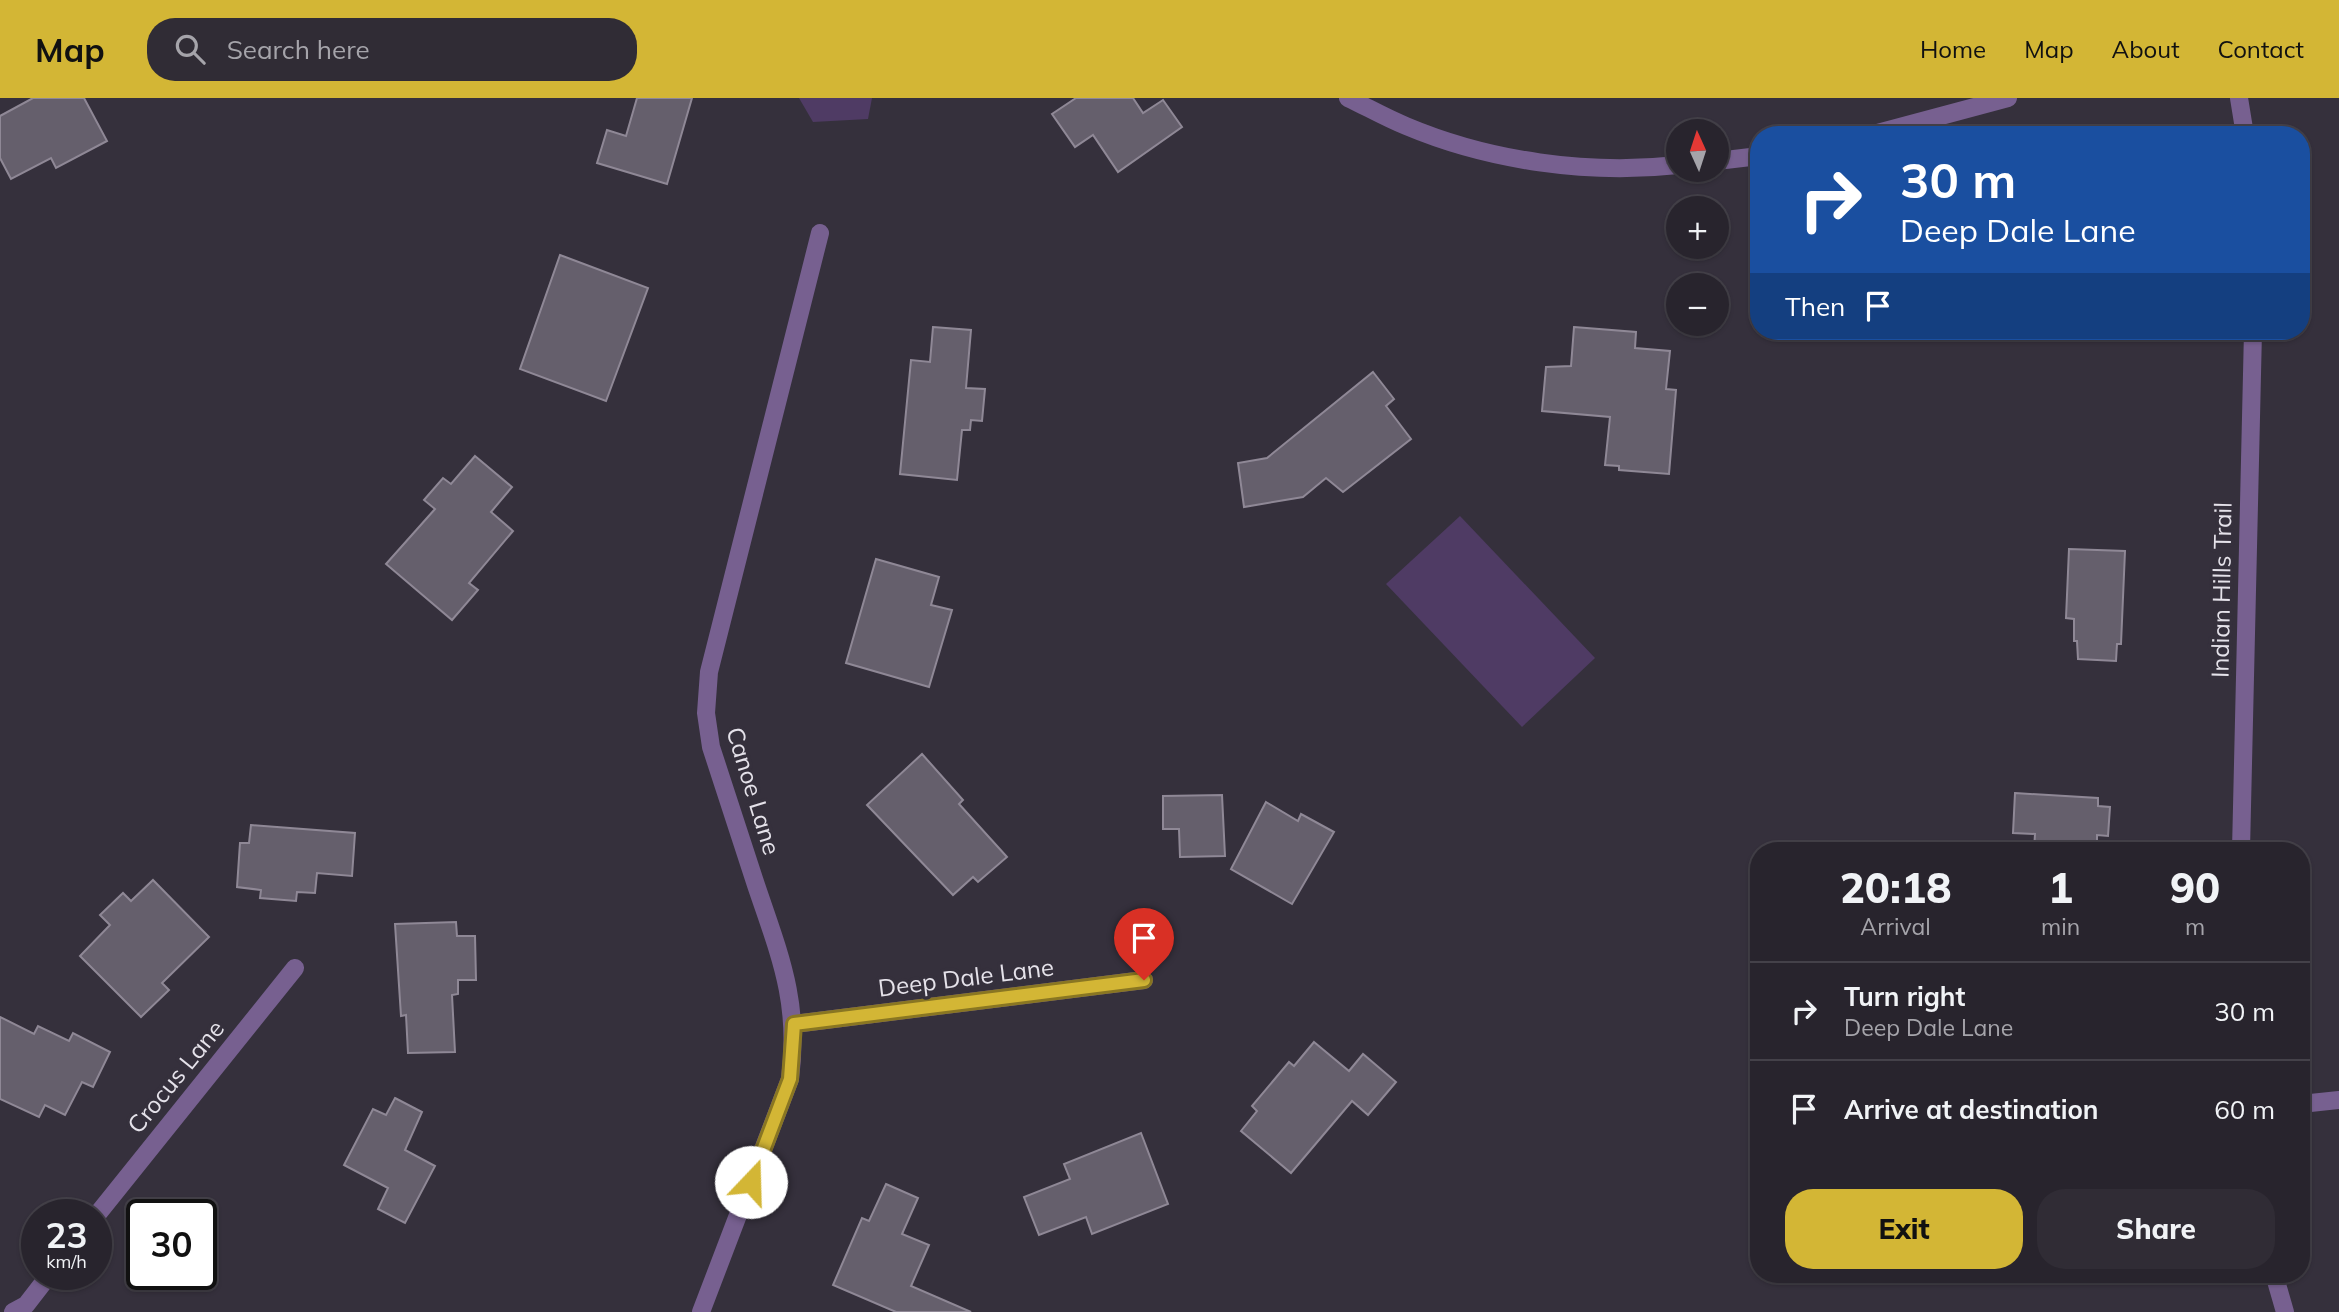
<!DOCTYPE html>
<meta charset="utf-8">
<style>
:root{--surface:#28242d;--page:#302c35;--text:#f1f3f6;--muted:#a5a4aa;--line:#444149;--accent:#d3b635}
body{margin:0;font-family:Mulish,sans-serif;background:var(--page);color:var(--text);height:100vh;display:flex;flex-direction:column;font-size:26px;white-space:nowrap}
*{box-sizing:border-box;margin:0}
p{font-size:23px;color:var(--muted)}
.icon{flex:none;width:38px;height:38px;fill:none;stroke:currentColor;stroke-width:2;stroke-linecap:round;stroke-linejoin:round}
.map{position:relative;flex:1;overflow:hidden}
.details{position:absolute;left:1750px;top:744px;width:560px;height:441px;display:flex;flex-direction:column;background:var(--surface);border-radius:28px;box-shadow:0 2px 5px #0004,0 0 0 2px var(--line)}
.details>*{flex:none}
.hud{position:absolute;left:1750px;top:28px;width:560px;height:214px;border-radius:28px;box-shadow:0 2px 5px #0004,0 0 0 2px var(--line);background:#1a4fa0;color:#fff;overflow:hidden}
.needle{width:46px;rotate:357deg}
.buttons{position:absolute;left:1666px;top:21px;display:grid;gap:14px}
.buttons a{display:grid;place-items:center;width:63px;height:63px;border-radius:50%;background:var(--surface);box-shadow:0 2px 5px #0004,0 0 0 2px var(--line);font-size:35px}
.speed{position:absolute;left:21px;top:1101px;display:flex;gap:14px;font-size:35px;font-weight:700;text-align:center}
.speed>*{display:grid;place-content:center;width:91px;height:91px;border-radius:50%;background:var(--surface);box-shadow:0 2px 5px #0004,0 0 0 2px var(--line);line-height:1}
.speed small{font-size:18px;font-weight:400}
.speed .limit{border:4px solid #111;border-radius:10px;background:#fff;color:#111}
.pin{position:absolute;display:grid;place-items:center;width:60px;height:60px;color:#fff;margin:-72px -30px;border-radius:50% 50% 50% 0;rotate:-45deg;box-shadow:0 0 7px #0007}
.pin .icon{rotate:45deg}
.me{position:absolute;width:77px;margin:-38px;rotate:21deg;stroke-linejoin:round;filter:drop-shadow(0 0 5px #0008)}
.turn{display:flex;align-items:center;gap:24px;height:147px;padding:0 35px;font-size:32px}
.turn .icon{width:91px;height:91px;stroke-width:2.5}
.turn b{display:block;font-size:49px;line-height:60px}
.then{display:flex;align-items:center;height:66px;padding:0 35px;background:#0003;gap:14px;font-size:26px}
.eta{display:flex;justify-content:space-evenly;align-items:center;height:119px;text-align:center}
.eta b{font-size:42px;font-weight:800;line-height:49px}
.cta{display:flex;gap:14px;margin-top:auto;padding:14px 35px}
.cta a{flex:1;height:80px;border-radius:28px;background:var(--accent);color:#111;font-size:28px;font-weight:800;line-height:80px;text-align:center}
.cta a+a{background:var(--page);color:var(--text)}
ul{padding:0;list-style:none}
li{display:flex;align-items:center;gap:21px;height:98px;padding:0 35px;border-top:2px solid var(--line)}
li div{flex:1}
li b{display:block;font-size:26px}
li em{font-style:normal}
header{display:flex;align-items:center;gap:42px;box-sizing:border-box;height:98px;padding:0 35px;background:var(--accent);color:#111}
header strong{font-size:33px}
nav{display:flex;gap:38px;margin-inline-start:auto;font-size:24px}
.search{width:490px;height:63px;background:var(--page);display:flex;align-items:center;gap:18px;box-sizing:border-box;padding:0 24px;border-radius:28px;color:var(--muted);font-size:26px}
.map>svg:first-child{display:block}
.green{fill:#4f3b64}
.building{fill:#655f6c;stroke:#8f8896;stroke-width:2}
.lines{fill:none;stroke-linecap:round;stroke-linejoin:round}
.street{stroke:#776090;stroke-width:18}
.route-casing{stroke:#897622;stroke-width:18}
.route{stroke:#d3b635;stroke-width:12}
.labels{text-anchor:middle;stroke-width:7;stroke-linejoin:round;paint-order:stroke}
.street-label{font-size:24px;fill:#e5e2ea;stroke:#35303c}
</style>
<header>
<strong>Map</strong>
<div class="search"><svg class="icon" aria-label="search" viewBox="0 0 24 24"><circle cx="10" cy="10" r="6"/><path d="M15 15l6 6"/></svg>Search here</div>
<nav><a>Home</a><a>Map</a><a>About</a><a>Contact</a></nav>
</header>
<div class="map">
<svg width="2339" height="1214" viewBox="0 0 2339 1214">
<rect width="100%" height="100%" fill="#35303c"/>
<!-- green -->
<g class="green">
<polygon points="799,0 872,0 868,21 813,24"/>
<polygon points="1460,418 1595,560 1522,629 1386,486"/>
</g>
<!-- building -->
<g class="building">
<polygon points="33,0 84,0 107,43 56,70 51,60 11,81 0,60 0,18"/>
<polygon points="637,0 692,0 667,86 597,65 607,32 626,38"/>
<polygon points="1076,0 1133,0 1143,15 1163,2 1182,29 1118,74 1093,37 1075,49 1052,16"/>
<polygon points="560,157 648,190 606,303 520,271"/>
<polygon points="933,229 971,232 966,290 985,291 982,323 971,322 970,332 962,332 957,382 900,376 911,262 930,264"/>
<polygon points="1574,229 1636,234 1635,250 1670,253 1666,291 1676,292 1669,376 1619,372 1619,368 1605,367 1610,319 1542,313 1546,269 1571,268"/>
<polygon points="1373,274 1394,301 1386,308 1411,341 1343,394 1326,380 1303,399 1244,409 1238,365 1267,360"/>
<polygon points="475,358 512,389 491,414 513,433 469,485 478,492 452,522 386,466 435,411 424,402 443,380 451,386"/>
<polygon points="2069,451 2125,453 2121,546 2117,546 2116,563 2078,561 2077,543 2074,543 2074,521 2066,520"/>
<polygon points="876,461 939,479 931,507 952,512 929,589 846,565"/>
<polygon points="922,656 963,702 959,706 1007,759 978,784 973,779 953,797 867,707"/>
<polygon points="2015,695 2098,700 2098,708 2110,709 2108,738 2097,737 2097,752 2034,752 2035,736 2013,735"/>
<polygon points="1222,697 1225,758 1180,759 1179,731 1163,731 1163,698"/>
<polygon points="1266,704 1298,723 1301,716 1334,734 1292,806 1231,771"/>
<polygon points="251,727 355,735 352,778 317,775 315,795 297,794 296,803 260,800 261,792 237,789 240,745 249,745"/>
<polygon points="153,782 209,839 162,885 169,892 141,919 80,858 110,827 100,817 123,795 131,803"/>
<polygon points="456,824 457,838 475,838 476,882 458,882 458,896 452,897 455,954 408,955 406,917 401,918 395,826"/>
<polygon points="0,919 34,936 38,928 69,943 73,935 110,954 93,989 82,984 65,1017 45,1007 39,1019 0,1001"/>
<polygon points="1314,944 1349,973 1363,956 1396,984 1368,1017 1352,1003 1291,1075 1241,1033 1257,1013 1252,1008 1289,964 1294,968"/>
<polygon points="395,1000 422,1014 405,1052 435,1068 405,1125 378,1111 388,1090 344,1067 373,1011 386,1017"/>
<polygon points="1141,1035 1168,1106 1092,1136 1086,1119 1039,1137 1024,1099 1070,1081 1064,1066"/>
<polygon points="886,1086 918,1100 902,1136 929,1147 911,1188 971,1214 896,1214 833,1187 862,1120 869,1123"/>
</g>
<g class="lines">
<!-- street -->
<g class="street">
<path d="M 1348,0 C 1367,9 1386,20 1406,28 C 1489,63 1588,77 1678,67"/>
<polyline points="2239,0 2245,37"/>
<polyline points="1870,37 2008,0"/>
<polyline points="1717,63 1759,58"/>
<polyline points="2241,752 2253,233"/>
<polyline points="794,926 1144,882"/>
<polyline points="2301,1006 2339,1002"/>
<polyline points="96,1118 295,870"/>
<polyline points="2274,1176 2285,1214"/>
<polyline points="13,1214 26,1207 50,1176"/>
<path d="M 701,1214 L 790,981 C 800,904 780,858 756,787 C 741,741 726,695 711,649 L 706,615 L 709,574 L 820,135"/>
</g>
</g>
<g class="lines">
<!-- route casing -->
<g class="route-casing">
<polyline id="route" points="751,1084 790,981 794,926 1144,882"/>
</g>
<!-- route -->
<use href="#route" class="route"/>
</g>
<g class="labels">
<!-- street labels -->
<g class="street-label">
<text transform="translate(2222 492) rotate(-89)" y="8">Indian Hills Trail</text>
<text transform="translate(753 693) rotate(73)" y="8">Canoe Lane</text>
<text transform="translate(966 880) rotate(-7)" y="8">Deep Dale Lane</text>
<text transform="translate(176 979) rotate(-51)" y="8">Crocus Lane</text>
</g>
</g>
</svg>
<div class="buttons">
<a><svg class="needle" viewBox="-14 -14 28 28"><path d="M0-13l5 13h-10z" fill="#e53935"/><path d="M0 13l5-13h-10z" fill="#a5a4aa"/></svg></a>
<a>+</a>
<a>−</a>
</div>
<div class="speed"><div>23<small>km/h</small></div><div class="limit">30</div></div>
<div class="pin" style="left:1144px;top:882px;background:#d93025"><svg class="icon" aria-label="arrive" viewBox="0 0 24 24"><path d="M6 21V4h12l-3 4 3 4H6"/></svg></div>
<svg class="me" style="left:751px;top:1084px" viewBox="-20 -20 40 40"><circle r="19" fill="#fff"/><path d="M0-13L10 11 0 6-10 11z" fill="#d3b635"/></svg>
<div class="hud">
<div class="turn"><svg class="icon" aria-label="right" viewBox="0 0 24 24"><path d="M7 20v-9h11M14 6l5 5-5 5"/></svg><div><b>30 m</b>Deep Dale Lane</div></div>
<div class="then">Then<svg class="icon" aria-label="arrive" viewBox="0 0 24 24"><path d="M6 21V4h12l-3 4 3 4H6"/></svg></div>
</div>
<section class="details">
<div class="eta">
<div><b>20:18</b><p>Arrival</p></div>
<div><b>1</b><p>min</p></div>
<div><b>90</b><p>m</p></div>
</div>
<ul>
<li><svg class="icon" aria-label="right" viewBox="0 0 24 24"><path d="M7 20v-9h11M14 6l5 5-5 5"/></svg><div><b>Turn right</b><p>Deep Dale Lane</p></div><em>30 m</em></li>
<li><svg class="icon" aria-label="arrive" viewBox="0 0 24 24"><path d="M6 21V4h12l-3 4 3 4H6"/></svg><div><b>Arrive at destination</b></div><em>60 m</em></li>
</ul>
<div class="cta"><a>Exit</a><a>Share</a></div>
</section>
</div>
